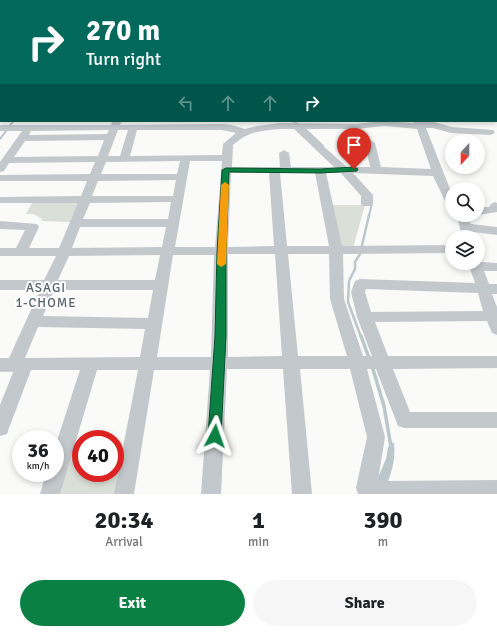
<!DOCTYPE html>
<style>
:root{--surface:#fff;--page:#f6f6f6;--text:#202124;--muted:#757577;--accent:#0b8043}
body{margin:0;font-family:Signika,sans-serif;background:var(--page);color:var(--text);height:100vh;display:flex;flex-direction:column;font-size:15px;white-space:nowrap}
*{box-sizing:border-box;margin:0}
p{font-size:13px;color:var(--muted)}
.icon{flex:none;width:22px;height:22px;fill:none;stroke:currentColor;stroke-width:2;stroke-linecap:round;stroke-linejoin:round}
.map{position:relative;height:494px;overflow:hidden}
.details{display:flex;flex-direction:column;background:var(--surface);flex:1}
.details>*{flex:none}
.hud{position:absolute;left:0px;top:0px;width:497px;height:122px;box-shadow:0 2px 6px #0003;background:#00695c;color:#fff;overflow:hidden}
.needle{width:26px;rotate:201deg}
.buttons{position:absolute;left:445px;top:134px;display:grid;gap:8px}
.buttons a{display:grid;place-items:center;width:40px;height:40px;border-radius:50%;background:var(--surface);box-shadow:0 2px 6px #0003;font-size:20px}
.speed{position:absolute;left:12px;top:430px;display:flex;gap:8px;font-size:20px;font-weight:700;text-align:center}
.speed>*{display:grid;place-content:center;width:52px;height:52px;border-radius:50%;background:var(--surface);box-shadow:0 2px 6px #0003;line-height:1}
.speed small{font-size:10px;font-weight:400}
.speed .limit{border:6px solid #d22;background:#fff;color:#111}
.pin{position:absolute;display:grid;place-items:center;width:34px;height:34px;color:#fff;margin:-41px -17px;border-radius:50% 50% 50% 0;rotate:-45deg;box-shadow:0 0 4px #0007}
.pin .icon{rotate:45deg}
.me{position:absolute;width:44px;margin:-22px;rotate:4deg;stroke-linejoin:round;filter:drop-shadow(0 0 3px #0008)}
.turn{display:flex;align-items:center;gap:14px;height:84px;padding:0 20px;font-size:18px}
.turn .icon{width:52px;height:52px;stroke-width:2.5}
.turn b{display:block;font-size:28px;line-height:34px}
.lanes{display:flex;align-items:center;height:38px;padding:0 20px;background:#0003;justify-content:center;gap:20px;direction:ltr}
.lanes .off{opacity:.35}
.eta{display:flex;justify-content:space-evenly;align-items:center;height:68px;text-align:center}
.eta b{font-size:24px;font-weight:800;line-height:28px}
.action{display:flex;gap:8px;margin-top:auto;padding:8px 20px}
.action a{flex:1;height:46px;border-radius:24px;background:var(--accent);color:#fff;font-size:16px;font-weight:800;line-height:46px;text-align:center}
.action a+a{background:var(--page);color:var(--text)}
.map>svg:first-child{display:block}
.green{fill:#dadfd7}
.water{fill:#bbc7cb}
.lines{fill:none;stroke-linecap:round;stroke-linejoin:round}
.stream-far4{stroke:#bbc7cb;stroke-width:1}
.stream-far3{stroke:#bbc7cb;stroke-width:1.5}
.stream-far2{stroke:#bbc7cb;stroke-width:2}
.stream-far1{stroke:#bbc7cb;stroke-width:2.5}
.stream{stroke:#bbc7cb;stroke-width:3.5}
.river{fill:#bbc7cb;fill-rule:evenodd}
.minor{fill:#c3c8cc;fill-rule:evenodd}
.route{fill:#0b8043;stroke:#07532c}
.slow{fill:#f59e0b}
.labels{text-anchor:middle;stroke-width:4;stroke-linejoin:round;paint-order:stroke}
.neighbourhood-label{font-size:13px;letter-spacing:1px;fill:#57646e;stroke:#fff}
</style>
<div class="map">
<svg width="497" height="494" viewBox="0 0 497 494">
<rect width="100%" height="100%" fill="#fafaf8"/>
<!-- green -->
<g class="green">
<polygon points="33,201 77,201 79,204 70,222 42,221 42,219 34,214 26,214"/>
<polygon points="333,205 365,205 353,248 339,248"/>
<polygon points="67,451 81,451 81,473 115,473 115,451 126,451 118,494 56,494"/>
</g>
<!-- water -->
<path class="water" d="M 394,442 C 396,461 391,477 382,494 L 371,494 L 386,459 L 388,447 Z"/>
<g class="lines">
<!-- stream-far4 -->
<polyline class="stream-far4" points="223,0 225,1"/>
<!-- stream-far3 -->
<g class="stream-far3">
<polyline points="292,121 298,124"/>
<polyline points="11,124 14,121"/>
</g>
<!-- stream-far2 -->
<g class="stream-far2">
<polyline points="296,123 299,125"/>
<polyline points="303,127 323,146"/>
<polyline points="0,139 12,123"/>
<polyline points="369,216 372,203"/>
</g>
<!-- stream-far1 -->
<polyline class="stream-far1" points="361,337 348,302 349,281 355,269 355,262 360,254 369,215"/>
<!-- stream -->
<g class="stream">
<polyline points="361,336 369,358"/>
<polyline points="372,366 384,406 391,447"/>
<polyline points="0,370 16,370"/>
</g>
<!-- river -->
<g class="river">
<rect x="446" y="0" width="8" height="1"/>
<rect x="496" y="22" width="1" height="4"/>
</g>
<!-- minor -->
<g class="minor">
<polygon points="72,0 86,0 71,1"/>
<polygon points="215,0 222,0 223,1 216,1"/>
<polygon points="372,0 380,0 371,1"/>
<polygon points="394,0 405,0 406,1 395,1"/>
<polygon points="461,0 468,0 469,1 462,1"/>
<rect x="0" y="7" width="1" height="4"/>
<rect x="496" y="13" width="1" height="4"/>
<rect x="496" y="40" width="1" height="4"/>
<rect x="496" y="68" width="1" height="5"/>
<rect x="496" y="85" width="1" height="4"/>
<rect x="496" y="115" width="1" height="6"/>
<path d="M 112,121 L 122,121 L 120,125 L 222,124 L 232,125 L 245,129 L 257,126 L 280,123 L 356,124 L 383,121 L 414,123 L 413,121 L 434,122 L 452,127 L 493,130 L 495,132 L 493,134 L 490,135 L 451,133 L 433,128 L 426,128 L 452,194 L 452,206 L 448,205 L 446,203 L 433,176 L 353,173 L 373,195 L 373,204 L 371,206 L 363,206 L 361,204 L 361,196 L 341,173 L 326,173 L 342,246 L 452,245 L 452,253 L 343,254 L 344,299 L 363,356 L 372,356 L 357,317 L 351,292 L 355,281 L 360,279 L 475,283 L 468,263 L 478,263 L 478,260 L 481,262 L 497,263 L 497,271 L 484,271 L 489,284 L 497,284 L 497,294 L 492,294 L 497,307 L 497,335 L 492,333 L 487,321 L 375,322 L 388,356 L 497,356 L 497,368 L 393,369 L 410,412 L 497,412 L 497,428 L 404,428 L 398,426 L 376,369 L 367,369 L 385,437 L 378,480 L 388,481 L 497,480 L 497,494 L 358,494 L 356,488 L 367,437 L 350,369 L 300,369 L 312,494 L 292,494 L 283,369 L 227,369 L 221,494 L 201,494 L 210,370 L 154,370 L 134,494 L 114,494 L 138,370 L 97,370 L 60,494 L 40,494 L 46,473 L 55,473 L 55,447 L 80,370 L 31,370 L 9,428 L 7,434 L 0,436 L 0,405 L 14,370 L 0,370 L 0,358 L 9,358 L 40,290 L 0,290 L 0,280 L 44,280 L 56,256 L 0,256 L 0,248 L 16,248 L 25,230 L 0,229 L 0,221 L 37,224 L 39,227 L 29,248 L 59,248 L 78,203 L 0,203 L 0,197 L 81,196 L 87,181 L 0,181 L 0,175 L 90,174 L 95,162 L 9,163 L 4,171 L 0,172 L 0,162 L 22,131 L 0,131 L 0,125 L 111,125 ZM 384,126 L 417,129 L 431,169 L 381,167 L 375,143 L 370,140 L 365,143 L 370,167 L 347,167 L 304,129 L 356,129 ZM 280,129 L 294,129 L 334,167 L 291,167 L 289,153 L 284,150 L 279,153 L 280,167 L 232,167 L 233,145 C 249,131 260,131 280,129 ZM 109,130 L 107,134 L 29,135 L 31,131 ZM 118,130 L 128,130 L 120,156 L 108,156 ZM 137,130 L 222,130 L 236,133 L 223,144 L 222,155 L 130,156 ZM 104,140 L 98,156 L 14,157 L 25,141 ZM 180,161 L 177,174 L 101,174 L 106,162 ZM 190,161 L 222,161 L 215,247 L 175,247 ZM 231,173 L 269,173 L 274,246 L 228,247 ZM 280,173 L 315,173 L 329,246 L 287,246 ZM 176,180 L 173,196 L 92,196 L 98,181 ZM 171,202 L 168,219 L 83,219 L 90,203 ZM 80,227 L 166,227 L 162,247 L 72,248 ZM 228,254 L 275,254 L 282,356 L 228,357 ZM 288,254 L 329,254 L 330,299 L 347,356 L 298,356 ZM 160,255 L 155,280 L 58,280 L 69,256 ZM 173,255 L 214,255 L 211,357 L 157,357 ZM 366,289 L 478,293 L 483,311 L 371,312 L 365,292 ZM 54,290 L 153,290 L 148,318 L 43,316 ZM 38,327 L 145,329 L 140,357 L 25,358 Z"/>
<polygon points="495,202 497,203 497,212 478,215 478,207 489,207 491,204"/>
<polygon points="454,215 466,215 471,224 497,227 497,235 473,232 474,237 462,237 458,220"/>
</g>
</g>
<!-- route -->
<polygon class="route" points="354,167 358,169 357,171 320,173 229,172 226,252 226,336 221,436 219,440 215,442 210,440 208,436 215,336 217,252 222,170 226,168 320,169"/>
<!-- slow -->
<polygon class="slow" points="225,182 229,185 226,264 221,267 217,264 221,185"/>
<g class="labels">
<!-- neighbourhood labels -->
<g class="neighbourhood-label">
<text x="46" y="292">ASAGI<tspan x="46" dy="15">1-CHOME</tspan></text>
</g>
</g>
</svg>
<div class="buttons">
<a><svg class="needle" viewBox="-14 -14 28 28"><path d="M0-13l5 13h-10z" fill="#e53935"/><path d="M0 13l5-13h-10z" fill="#757577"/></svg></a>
<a><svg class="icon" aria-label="search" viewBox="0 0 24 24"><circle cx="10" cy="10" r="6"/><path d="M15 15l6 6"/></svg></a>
<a><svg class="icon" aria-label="layers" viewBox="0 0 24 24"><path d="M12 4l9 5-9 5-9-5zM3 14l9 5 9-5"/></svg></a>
</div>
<div class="speed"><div>36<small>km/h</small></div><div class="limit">40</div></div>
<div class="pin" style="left:354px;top:169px;background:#d93025"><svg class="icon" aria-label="arrive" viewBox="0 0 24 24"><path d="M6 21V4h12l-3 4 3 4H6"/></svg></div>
<svg class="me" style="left:215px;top:436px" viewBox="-20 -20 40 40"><path d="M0-17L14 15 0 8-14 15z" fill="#0b8043" stroke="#fff" stroke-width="4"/></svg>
<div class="hud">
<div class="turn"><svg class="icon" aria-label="right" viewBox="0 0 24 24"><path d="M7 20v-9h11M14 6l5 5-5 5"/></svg><div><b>270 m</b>Turn right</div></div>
<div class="lanes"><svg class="icon off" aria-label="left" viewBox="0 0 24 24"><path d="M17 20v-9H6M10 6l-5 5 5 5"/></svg><svg class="icon off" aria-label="ahead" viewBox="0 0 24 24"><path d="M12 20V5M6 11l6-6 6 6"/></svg><svg class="icon off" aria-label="ahead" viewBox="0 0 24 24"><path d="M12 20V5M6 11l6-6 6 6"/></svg><svg class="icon" aria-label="right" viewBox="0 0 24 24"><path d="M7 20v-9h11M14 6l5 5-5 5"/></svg></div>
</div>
</div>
<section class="details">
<div class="eta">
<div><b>20:34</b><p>Arrival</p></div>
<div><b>1</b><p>min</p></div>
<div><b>390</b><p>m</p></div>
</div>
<div class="action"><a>Exit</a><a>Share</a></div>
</section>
